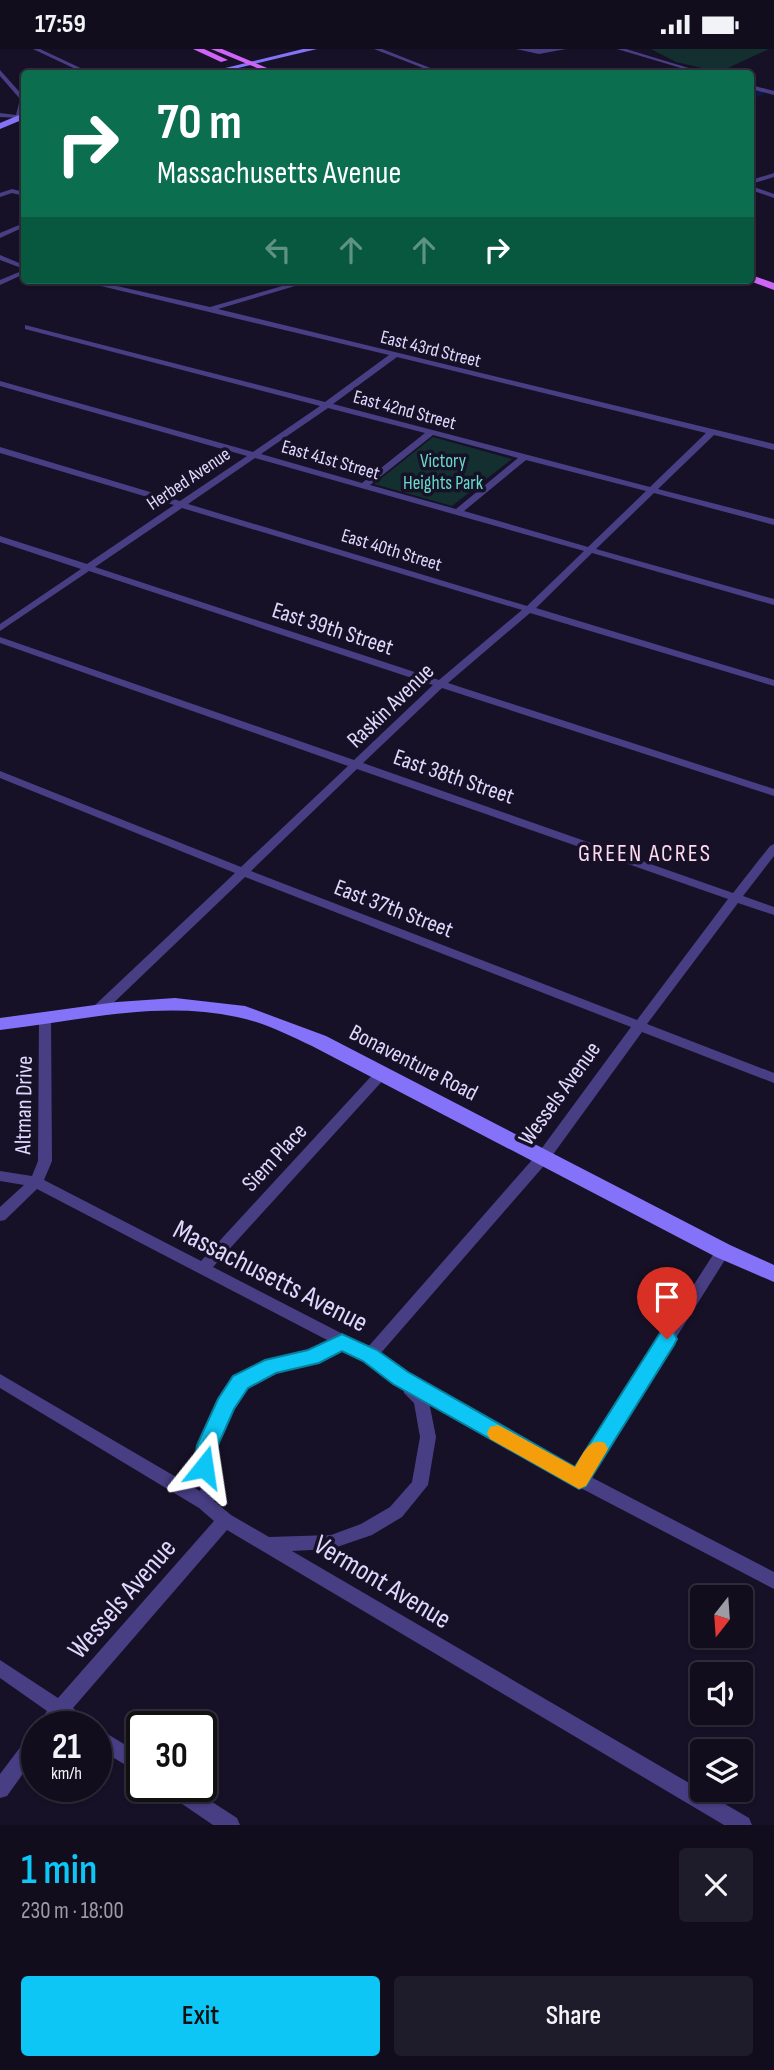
<!DOCTYPE html>
<meta charset="utf-8">
<style>
:root{--surface:#110d1d;--page:#1e1b2a;--text:#f1f3f6;--muted:#9c9ca4;--line:#302d3b;--accent:#0dc6f5}
body{margin:0;font-family:"Sofia Sans Condensed",sans-serif;background:var(--page);color:var(--text);height:100vh;display:flex;flex-direction:column;font-size:26px;white-space:nowrap}
*{box-sizing:border-box;margin:0}
p{font-size:23px;color:var(--muted)}
.icon{flex:none;width:38px;height:38px;fill:none;stroke:currentColor;stroke-width:2;stroke-linecap:round;stroke-linejoin:round}
.map{position:relative;height:1776px;overflow:hidden}
.details{display:flex;flex-direction:column;background:var(--surface);flex:1}
.details>*{flex:none}
.guide{position:absolute;left:21px;top:21px;width:733px;height:214px;border-radius:7px;box-shadow:0 2px 5px #0004,0 0 0 2px var(--line);background:#0b6e4f;color:#fff;overflow:hidden}
.needle{width:46px;rotate:197deg}
.buttons{position:absolute;left:690px;top:1536px;display:grid;gap:14px}
.buttons a{display:grid;place-items:center;width:63px;height:63px;border-radius:7px;background:var(--surface);box-shadow:0 2px 5px #0004,0 0 0 2px var(--line);font-size:35px}
.speed{position:absolute;left:21px;top:1662px;display:flex;gap:14px;font-size:35px;font-weight:700;text-align:center}
.speed>*{display:grid;place-content:center;width:91px;height:91px;border-radius:50%;background:var(--surface);box-shadow:0 2px 5px #0004,0 0 0 2px var(--line);line-height:1}
.speed small{font-size:18px;font-weight:400}
.speed .limit{border:4px solid #111;border-radius:10px;background:#fff;color:#111}
.pin{position:absolute;display:grid;place-items:center;width:60px;height:60px;color:#fff;margin:-72px -30px;border-radius:50% 50% 50% 0;rotate:-45deg;box-shadow:0 0 7px #0007}
.pin .icon{rotate:45deg}
.me{position:absolute;width:77px;margin:-38px;rotate:15deg;stroke-linejoin:round;filter:drop-shadow(0 0 5px #0008)}
.turn{display:flex;align-items:center;gap:24px;height:147px;padding:0 21px;font-size:32px}
.turn .icon{width:91px;height:91px;stroke-width:2.5}
.turn b{display:block;font-size:49px;line-height:60px}
.lanes{display:flex;align-items:center;height:66px;padding:0 21px;background:#0003;justify-content:center;gap:35px;direction:ltr}
.lanes .off{opacity:.35}
.round{display:grid;place-items:center;flex:none;width:74px;height:74px;border-radius:7px;background:var(--page)}
.headline{display:flex;align-items:center;justify-content:space-between;height:119px;padding:0 21px}
h1{font-size:42px;font-weight:600;line-height:52px;color:var(--accent)}
.cta{display:flex;gap:14px;margin-top:auto;padding:14px 21px}
.cta a{flex:1;height:80px;border-radius:7px;background:var(--accent);color:#111;font-size:28px;font-weight:600;line-height:80px;text-align:center}
.cta a+a{background:var(--page);color:var(--text)}
.status{display:flex;justify-content:space-between;align-items:center;height:49px;padding:0 35px;background:var(--surface);direction:ltr}
.status svg{height:19px;fill:currentColor}
.map>svg:first-child{display:block}
.green{fill:#142f30}
.lines{fill:none;stroke-linecap:round;stroke-linejoin:round}
.canal{fill:#0d1b44;fill-rule:evenodd}
.street{fill:#483e84;fill-rule:evenodd}
.secondary{fill:#8473f9;fill-rule:evenodd}
.primary{fill:#d064f8;fill-rule:evenodd}
.route{fill:#0dc6f5;stroke:#08819f;stroke-width:2}
.slow{fill:#f59e0b}
.labels{text-anchor:middle;stroke-width:7;stroke-linejoin:round;paint-order:stroke}
.far-street-label{font-size:19px;fill:#e0d8fd;stroke:#171127}
.far-park-label{font-size:19px;fill:#66dbca;stroke:#171127}
.street-label{font-size:23px;fill:#e0d8fd;stroke:#171127}
.neighbourhood-label{font-size:24px;letter-spacing:2px;fill:#fddaed;stroke:#171127}
.near-street-label{font-size:28px;fill:#e0d8fd;stroke:#171127}
</style>
<div class="status"><b>17:59</b><svg viewBox="0 0 49 12"><path d="M0 12V9h3v3zM5 12V6h3v6zM10 12V3h3v9zM15 12V0h3v12zM26 1h20v11H26zM47 4h2v5h-2z"/></svg></div>
<div class="map">
<svg width="774" height="1776" viewBox="0 0 774 1776">
<rect width="100%" height="100%" fill="#171127"/>
<!-- green -->
<g class="green">
<polygon points="651,0 769,0 719,23 676,13"/>
<polygon points="433,388 512,410 452,457 374,435"/>
</g>
<g class="lines">
<!-- canal -->
<polygon class="canal" points="761,41 768,43 751,51 751,46"/>
<!-- street -->
<g class="street">
<polygon points="33,0 40,0 91,24 84,24"/>
<polygon points="374,0 382,0 443,24 436,24"/>
<polygon points="516,0 566,0 539,5"/>
<polygon points="617,0 626,0 705,24 698,24"/>
<polygon points="0,21 24,48 21,69 0,68 0,64 16,66 20,50 0,27"/>
<polygon points="751,36 774,42 774,46 751,40"/>
<polygon points="774,124 774,128 751,135 751,131"/>
<polygon points="751,137 774,145 774,149 751,141"/>
<polygon points="12,140 24,143 24,147 12,144 0,148 0,144"/>
<polygon points="24,174 24,178 0,189 0,184"/>
<polygon points="0,206 24,216 24,220 0,211"/>
<polygon points="24,221 24,225 0,236 0,231"/>
<path d="M 76,231 L 90,231 L 210,258 L 303,231 L 315,231 L 218,260 L 774,395 L 774,401 L 714,386 L 658,440 L 774,470 L 774,476 L 654,444 L 596,500 L 774,550 L 774,556 L 592,504 L 536,559 L 774,631 L 774,637 L 530,564 L 448,634 L 774,740 L 774,747 L 442,639 L 363,714 L 733,844 L 770,797 L 774,795 L 774,807 L 743,847 L 774,858 L 774,866 L 738,854 L 647,975 L 774,1024 L 774,1034 L 642,983 L 549,1111 L 380,1305 L 407,1324 L 576,1420 L 718,1198 L 723,1196 L 728,1198 L 730,1202 L 728,1206 L 589,1427 L 774,1523 L 774,1540 L 573,1435 L 429,1353 L 436,1388 L 428,1436 L 402,1468 L 372,1486 L 331,1500 L 292,1502 L 749,1769 L 752,1776 L 724,1776 L 227,1481 L 73,1659 L 90,1672 L 93,1678 L 69,1678 L 61,1673 L 57,1678 L 37,1678 L 37,1680 L 36,1678 L 47,1662 L 0,1629 L 0,1611 L 58,1649 L 214,1472 L 199,1459 L 0,1339 L 0,1325 L 200,1442 L 203,1432 L 195,1418 L 199,1396 L 219,1351 L 235,1328 L 267,1313 L 309,1302 L 329,1292 L 37,1140 L 5,1171 L 0,1172 L 0,1158 L 24,1136 L 0,1132 L 0,1122 L 32,1127 L 38,1112 L 39,970 L 40,967 L 45,966 L 51,970 L 52,1112 L 44,1131 L 201,1212 L 376,1022 L 386,1022 L 388,1025 L 386,1028 L 213,1218 L 368,1298 L 539,1103 L 631,978 L 245,828 L 104,963 L 94,963 L 93,960 L 94,957 L 235,824 L 0,729 L 0,722 L 241,818 L 348,717 L 0,594 L 0,588 L 354,711 L 433,636 L 89,522 L 0,582 L 0,575 L 81,520 L 0,493 L 0,487 L 87,515 L 174,456 L 0,404 L 0,398 L 180,452 L 247,407 L 0,337 L 0,332 L 253,403 L 320,357 L 25,280 L 25,276 L 325,353 L 389,306 ZM 397,308 L 706,384 L 650,438 L 333,355 ZM 328,359 L 425,384 L 362,434 L 261,405 ZM 433,386 L 518,409 L 456,460 L 370,436 ZM 255,409 L 584,502 L 527,557 L 188,455 ZM 526,411 L 646,442 L 588,498 L 464,462 ZM 182,459 L 522,561 L 439,631 L 95,518 ZM 357,720 L 728,850 L 637,971 L 251,822 ZM 343,1299 L 365,1310 L 403,1338 L 404,1344 L 414,1354 L 420,1388 L 412,1433 L 390,1458 L 361,1475 L 331,1486 L 269,1488 L 231,1466 L 214,1452 L 219,1432 L 211,1417 L 215,1396 L 231,1360 L 247,1338 L 275,1323 L 317,1312 Z"/>
<polygon points="96,1678 142,1706 142,1726 96,1698"/>
<polygon points="37,1681 37,1705 7,1747 0,1749 0,1725 31,1684"/>
<polygon points="164,1738 189,1738 237,1769 240,1776 213,1776 166,1744"/>
</g>
<!-- secondary -->
<g class="secondary">
<polygon points="303,0 317,0 217,24 205,24"/>
<polygon points="24,64 24,70 0,80 0,74"/>
<path d="M 175,949 L 245,957 L 326,987 L 730,1196 L 774,1216 L 774,1233 L 716,1208 L 312,997 C 288,986 263,973 237,968 C 158,951 78,972 0,981 L 0,969 L 117,953 Z"/>
</g>
<!-- primary -->
<g class="primary">
<polygon points="193,0 204,0 228,11 221,13"/>
<polygon points="211,0 222,0 279,24 269,24"/>
<polygon points="751,226 774,234 774,241 747,231 751,231"/>
</g>
</g>
<!-- route -->
<polygon class="route" points="667,1282 674,1284 677,1290 674,1296 586,1437 579,1440 393,1335 363,1312 342,1302 319,1314 276,1324 248,1339 234,1360 218,1396 211,1424 204,1427 196,1424 193,1418 197,1396 218,1350 233,1327 265,1311 308,1301 342,1285 377,1301 408,1323 575,1418 660,1284"/>
<!-- slow -->
<path class="slow" d="M 498,1376 L 575,1418 C 583,1405 589,1388 605,1394 L 608,1400 L 586,1437 L 579,1440 L 490,1390 L 487,1384 L 490,1378 Z"/>
<g class="labels">
<!-- far-street labels -->
<g class="far-street-label">
<text transform="translate(431 299) rotate(14)" y="7">East 43rd Street</text>
<text transform="translate(405 360) rotate(15)" y="7">East 42nd Street</text>
<text transform="translate(331 410) rotate(16)" y="7">East 41st Street</text>
<text transform="translate(188 429) rotate(-34)" y="7">Herbed Avenue</text>
<text transform="translate(392 500) rotate(17)" y="7">East 40th Street</text>
</g>
<!-- far-park labels -->
<g class="far-park-label">
<text x="443" y="418">Victory<tspan x="443" dy="22">Heights Park</tspan></text>
</g>
<!-- street labels -->
<g class="street-label">
<text transform="translate(333 579) rotate(18)" y="8">East 39th Street</text>
<text transform="translate(390 656) rotate(-44)" y="8">Raskin Avenue</text>
<text transform="translate(454 727) rotate(19)" y="8">East 38th Street</text>
<text transform="translate(394 859) rotate(21)" y="8">East 37th Street</text>
<text transform="translate(414 1013) rotate(27)" y="8">Bonaventure Road</text>
<text transform="translate(559 1044) rotate(-54)" y="8">Wessels Avenue</text>
<text transform="translate(23 1056) rotate(-89)" y="8">Altman Drive</text>
<text transform="translate(274 1108) rotate(-47)" y="8">Siem Place</text>
</g>
<!-- neighbourhood labels -->
<g class="neighbourhood-label">
<text x="645" y="812">GREEN ACRES</text>
</g>
<!-- near-street labels -->
<g class="near-street-label">
<text transform="translate(271 1226) rotate(27)" y="10">Massachusetts Avenue</text>
<text transform="translate(383 1532) rotate(31)" y="10">Vermont Avenue</text>
<text transform="translate(121 1549) rotate(-49)" y="10">Wessels Avenue</text>
</g>
</g>
</svg>
<div class="buttons">
<a><svg class="needle" viewBox="-14 -14 28 28"><path d="M0-13l5 13h-10z" fill="#e53935"/><path d="M0 13l5-13h-10z" fill="#9c9ca4"/></svg></a>
<a><svg class="icon" aria-label="sound" viewBox="0 0 24 24"><path d="M4 9h4l5-4v14l-5-4H4zM17 9q2 3 0 6"/></svg></a>
<a><svg class="icon" aria-label="layers" viewBox="0 0 24 24"><path d="M12 4l9 5-9 5-9-5zM3 14l9 5 9-5"/></svg></a>
</div>
<div class="speed"><div>21<small>km/h</small></div><div class="limit">30</div></div>
<div class="pin" style="left:667px;top:1290px;background:#d93025"><svg class="icon" aria-label="arrive" viewBox="0 0 24 24"><path d="M6 21V4h12l-3 4 3 4H6"/></svg></div>
<svg class="me" style="left:204px;top:1418px" viewBox="-20 -20 40 40"><path d="M0-17L14 15 0 8-14 15z" fill="#0dc6f5" stroke="#fff" stroke-width="4"/></svg>
<div class="guide">
<div class="turn"><svg class="icon" aria-label="right" viewBox="0 0 24 24"><path d="M7 20v-9h11M14 6l5 5-5 5"/></svg><div><b>70 m</b>Massachusetts Avenue</div></div>
<div class="lanes"><svg class="icon off" aria-label="left" viewBox="0 0 24 24"><path d="M17 20v-9H6M10 6l-5 5 5 5"/></svg><svg class="icon off" aria-label="ahead" viewBox="0 0 24 24"><path d="M12 20V5M6 11l6-6 6 6"/></svg><svg class="icon off" aria-label="ahead" viewBox="0 0 24 24"><path d="M12 20V5M6 11l6-6 6 6"/></svg><svg class="icon" aria-label="right" viewBox="0 0 24 24"><path d="M7 20v-9h11M14 6l5 5-5 5"/></svg></div>
</div>
</div>
<section class="details">
<div class="headline"><div><h1>1 min</h1><p>230 m · 18:00</p></div><a class="round"><svg class="icon" aria-label="close" viewBox="0 0 24 24"><path d="M6 6l12 12M18 6L6 18"/></svg></a></div>
<div class="cta"><a>Exit</a><a>Share</a></div>
</section>
